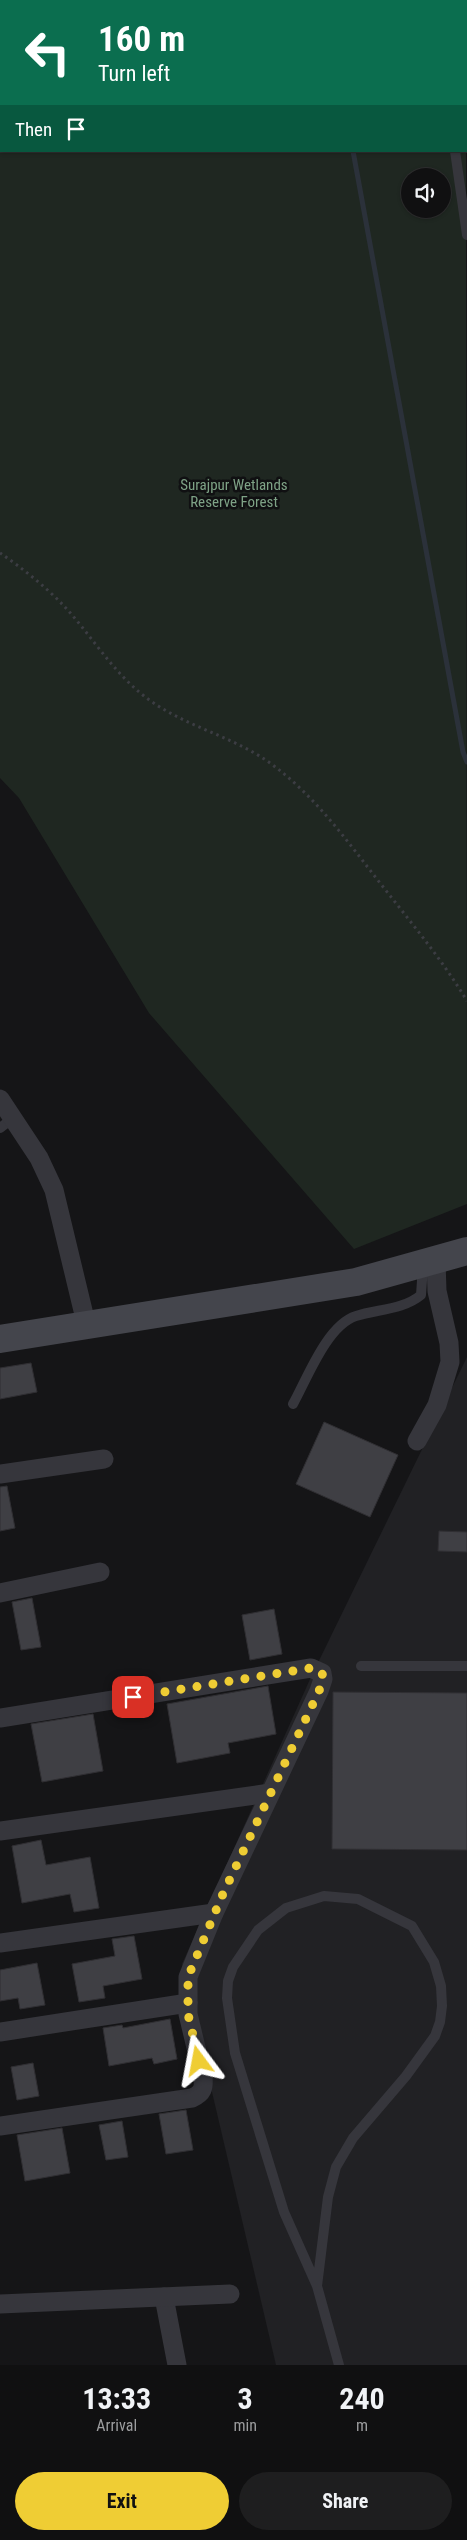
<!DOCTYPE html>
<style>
:root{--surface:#101011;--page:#1e1e1f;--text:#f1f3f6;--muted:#9c9d9f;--line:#303031;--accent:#efcd34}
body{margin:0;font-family:"Roboto Condensed",sans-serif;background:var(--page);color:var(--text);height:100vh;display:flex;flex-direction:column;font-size:19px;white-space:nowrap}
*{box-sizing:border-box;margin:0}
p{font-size:16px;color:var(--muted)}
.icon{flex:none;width:28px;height:28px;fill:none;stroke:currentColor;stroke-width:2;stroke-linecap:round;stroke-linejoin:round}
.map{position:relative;height:2365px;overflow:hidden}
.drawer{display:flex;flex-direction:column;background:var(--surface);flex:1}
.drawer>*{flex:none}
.guide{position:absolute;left:0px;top:0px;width:468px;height:152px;box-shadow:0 1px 4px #0004,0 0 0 1px var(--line);background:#0b6e4f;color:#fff;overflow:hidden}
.tools{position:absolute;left:401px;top:168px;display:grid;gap:10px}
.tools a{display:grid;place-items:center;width:50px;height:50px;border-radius:50%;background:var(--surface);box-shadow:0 1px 4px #0004,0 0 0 1px var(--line);font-size:25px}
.pin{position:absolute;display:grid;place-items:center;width:42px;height:42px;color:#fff;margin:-21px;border-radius:10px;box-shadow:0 2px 8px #0006}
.me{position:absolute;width:55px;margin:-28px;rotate:347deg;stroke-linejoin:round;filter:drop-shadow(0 0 4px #0008)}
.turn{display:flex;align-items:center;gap:18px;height:105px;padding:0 15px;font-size:22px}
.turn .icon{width:65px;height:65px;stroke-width:2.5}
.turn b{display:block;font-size:35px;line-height:42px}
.then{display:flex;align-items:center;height:48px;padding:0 15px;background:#0003;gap:10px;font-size:19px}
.eta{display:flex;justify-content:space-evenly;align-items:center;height:85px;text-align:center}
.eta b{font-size:30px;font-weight:700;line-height:35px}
.primary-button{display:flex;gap:10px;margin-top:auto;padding:10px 15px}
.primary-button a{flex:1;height:58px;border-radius:30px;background:var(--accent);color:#111;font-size:20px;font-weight:700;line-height:58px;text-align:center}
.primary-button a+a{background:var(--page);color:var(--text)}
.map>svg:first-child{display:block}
.built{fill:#212124}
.green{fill:#1f2721;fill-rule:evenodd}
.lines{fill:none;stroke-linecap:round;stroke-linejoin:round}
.stream{stroke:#2b313a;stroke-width:5}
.building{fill:#3f3f44;stroke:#302f33}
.path{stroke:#3c3d43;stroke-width:3;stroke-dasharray:2.5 4;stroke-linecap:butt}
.lane{stroke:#36363c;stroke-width:10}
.street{stroke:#36363c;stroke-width:19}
.secondary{stroke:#44454c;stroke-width:28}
.route{stroke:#efcd34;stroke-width:9;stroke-dasharray:0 16.2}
.labels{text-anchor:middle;stroke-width:5;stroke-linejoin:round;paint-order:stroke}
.park-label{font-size:15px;fill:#7ea286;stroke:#101012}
</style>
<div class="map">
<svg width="467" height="2365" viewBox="0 0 467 2365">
<rect width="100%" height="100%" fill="#151517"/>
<!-- built -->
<polygon class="built" points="467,1357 467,2365 276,2365 182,1964 311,1677"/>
<!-- green -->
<path class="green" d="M 0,0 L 439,0 L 1,1 L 1,151 L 466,151 L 466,129 L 467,1204 L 354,1249 L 149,1013 L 19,798 L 0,778 ZM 410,176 L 442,176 L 442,209 L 410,209 Z"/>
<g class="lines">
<!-- stream -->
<g class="stream">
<polyline points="326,0 326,1"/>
<polyline points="353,151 463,752 467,762"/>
</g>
</g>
<!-- building -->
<g class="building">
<polygon points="31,1363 37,1392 0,1399 0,1368"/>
<polygon points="324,1422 398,1455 370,1517 296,1484"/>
<polygon points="7,1486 15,1528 0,1531 0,1487"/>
<polygon points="439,1531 467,1532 467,1552 438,1551"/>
<polygon points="32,1598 41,1647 21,1650 12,1602"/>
<polygon points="274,1609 282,1654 250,1660 242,1615"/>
<polygon points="268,1686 276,1734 228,1743 230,1753 177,1763 167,1704"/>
<polygon points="333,1692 467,1693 467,1850 332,1849"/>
<polygon points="93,1714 103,1771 42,1782 31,1724"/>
<polygon points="41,1840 46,1865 90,1857 99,1908 74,1912 70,1894 22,1903 12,1846"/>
<polygon points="134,1936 142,1979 103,1986 105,1998 79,2002 72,1964 115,1956 112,1939"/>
<polygon points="37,1963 45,2005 20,2009 18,1998 0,2001 0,1970"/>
<polygon points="170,2019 177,2059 154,2064 152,2058 109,2066 103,2028 122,2025 123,2028"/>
<polygon points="33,2063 39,2096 17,2100 11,2067"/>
<polygon points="186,2110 193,2150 166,2154 159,2114"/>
<polygon points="122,2121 128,2157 106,2160 99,2125"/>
<polygon points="62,2128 70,2173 25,2181 17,2135"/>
</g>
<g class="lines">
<!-- path -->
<path class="path" d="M 0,553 C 21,567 46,587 64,606 C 91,635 112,671 144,696 C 182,726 231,735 270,763 C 317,797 349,844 384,888 C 413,925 443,961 467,1001"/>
<!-- lane -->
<g class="lane">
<polyline points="434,0 434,1"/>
<polyline points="455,151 467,235"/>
<polyline points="0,1128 13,1118"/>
<path d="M 293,1404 C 307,1379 327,1325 356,1316 C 377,1309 403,1310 421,1295 L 423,1266"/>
<polyline points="361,1666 467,1666"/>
<polyline points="317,2286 284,2212 235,2053 227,1998 228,1981 233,1967 258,1930 286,1908 324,1896 358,1899 412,1926 434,1962 441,1986 442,2006 440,2022 435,2036 406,2076 353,2138 336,2167 328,2197 317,2286 339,2365"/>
</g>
<!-- street -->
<g class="street">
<polyline points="0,1099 39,1158 54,1190 86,1323"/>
<polyline points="417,1441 437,1405 450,1362 449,1343 437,1291 436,1261"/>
<polyline points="0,1474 104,1459"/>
<polyline points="0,1593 100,1572"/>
<path d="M 0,1718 L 311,1668 L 322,1673 L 323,1679 L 319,1691 L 214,1913 L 188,1977 L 188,2014 L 203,2077 C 204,2088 203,2093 192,2098 L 0,2126"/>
<polyline points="0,1831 270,1793"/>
<polyline points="0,1943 214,1913"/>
<polyline points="0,2032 188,2003"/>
<polyline points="164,2297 177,2365"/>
<polyline points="0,2304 230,2294"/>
</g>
<!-- secondary -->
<polyline class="secondary" points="0,1339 356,1282 467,1251"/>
</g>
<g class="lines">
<!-- route -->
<polyline class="route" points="133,1697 311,1668 322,1672 323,1679 319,1691 222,1896 188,1977 188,2014 199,2061"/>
</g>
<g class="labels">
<!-- park labels -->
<g class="park-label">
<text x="234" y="490">Surajpur Wetlands<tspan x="234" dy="17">Reserve Forest</tspan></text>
</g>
</g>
</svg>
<div class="tools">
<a><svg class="icon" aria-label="sound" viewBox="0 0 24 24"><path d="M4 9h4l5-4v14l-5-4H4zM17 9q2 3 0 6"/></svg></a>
</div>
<div class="pin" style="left:133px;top:1697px;background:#d93025"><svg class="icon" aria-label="arrive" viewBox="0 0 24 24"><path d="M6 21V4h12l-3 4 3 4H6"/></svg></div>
<svg class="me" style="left:199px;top:2061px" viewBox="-20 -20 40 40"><path d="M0-17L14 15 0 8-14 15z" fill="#efcd34" stroke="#fff" stroke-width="4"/></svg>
<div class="guide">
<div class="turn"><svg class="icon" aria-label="left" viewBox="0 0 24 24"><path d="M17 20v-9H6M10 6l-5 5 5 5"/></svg><div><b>160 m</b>Turn left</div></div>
<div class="then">Then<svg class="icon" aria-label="arrive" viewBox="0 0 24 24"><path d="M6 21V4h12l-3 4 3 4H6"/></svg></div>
</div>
</div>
<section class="drawer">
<div class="eta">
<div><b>13:33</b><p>Arrival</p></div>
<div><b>3</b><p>min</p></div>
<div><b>240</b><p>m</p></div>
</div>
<div class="primary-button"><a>Exit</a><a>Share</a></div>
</section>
